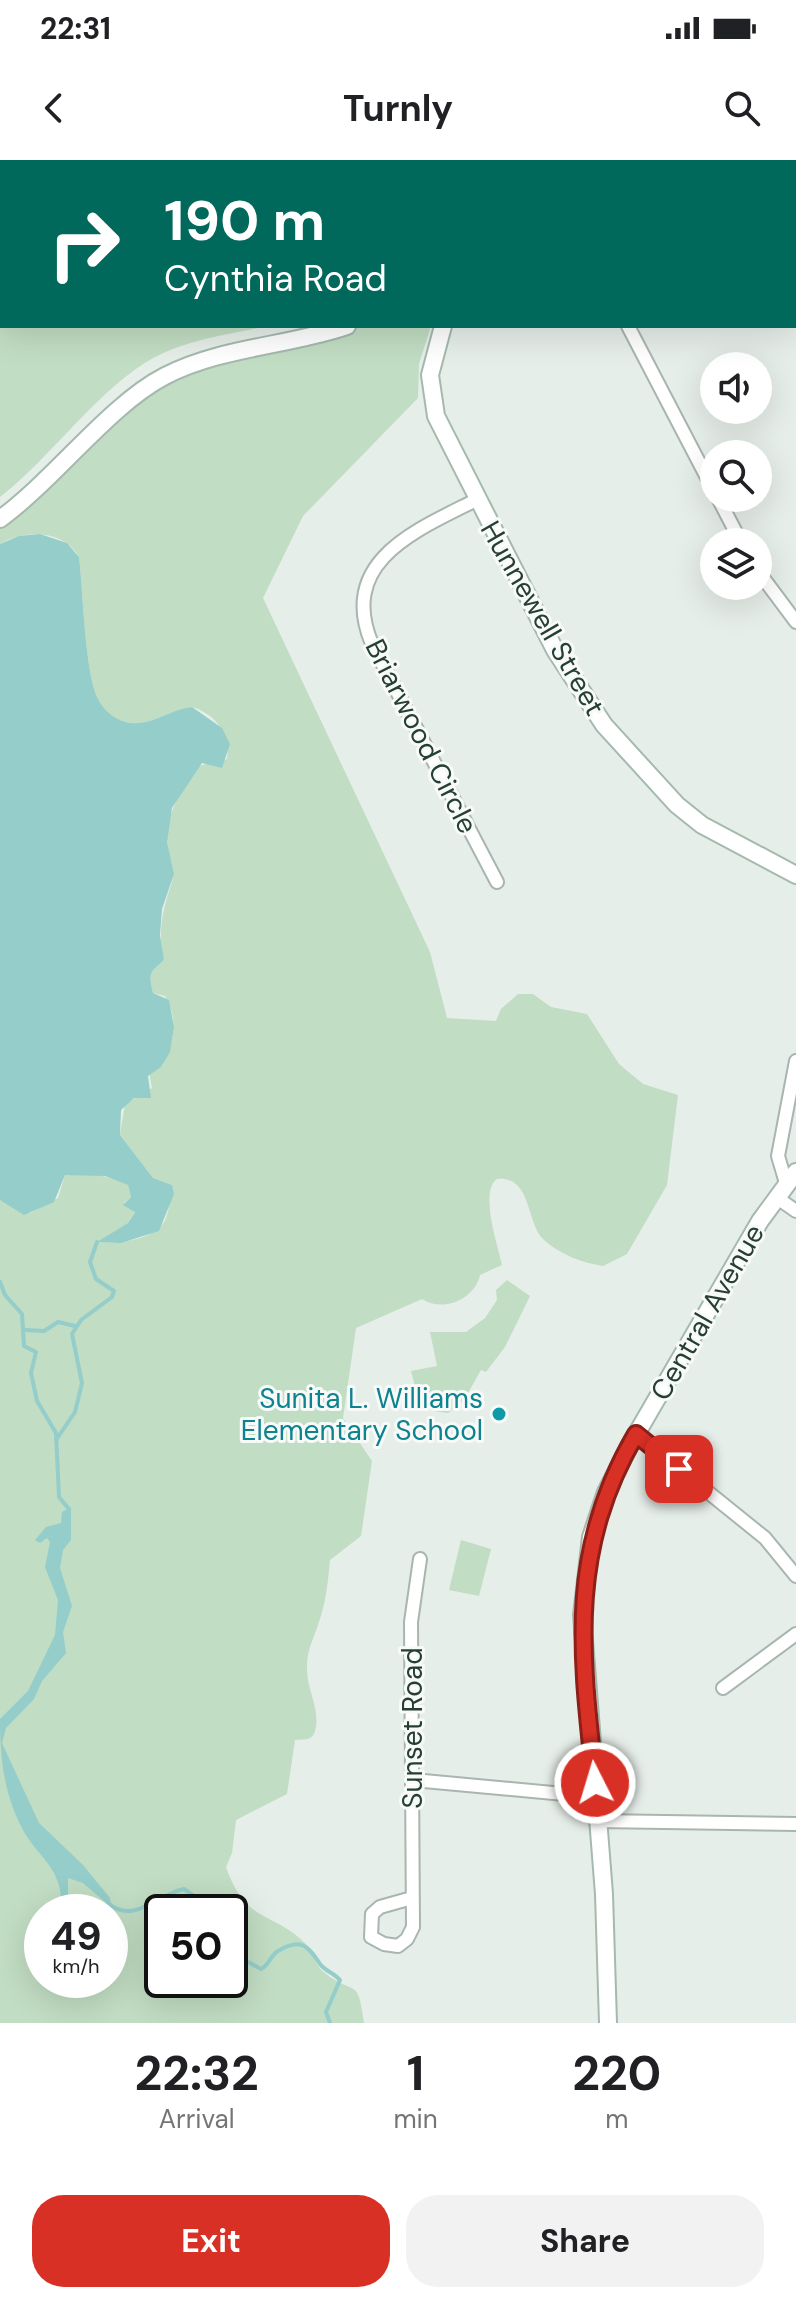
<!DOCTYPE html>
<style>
:root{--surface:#fff;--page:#f2f2f2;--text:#202124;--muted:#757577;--accent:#d93025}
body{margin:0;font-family:"DM Sans",sans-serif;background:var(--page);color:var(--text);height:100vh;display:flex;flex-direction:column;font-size:30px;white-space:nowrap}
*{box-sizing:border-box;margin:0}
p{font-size:26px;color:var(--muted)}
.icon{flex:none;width:44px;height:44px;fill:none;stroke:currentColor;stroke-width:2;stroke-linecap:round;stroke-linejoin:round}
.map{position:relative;height:1863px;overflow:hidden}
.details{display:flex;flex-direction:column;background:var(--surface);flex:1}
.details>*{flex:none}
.guide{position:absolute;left:0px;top:0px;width:796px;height:168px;box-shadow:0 8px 32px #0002;background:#00695c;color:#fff;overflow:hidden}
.controls{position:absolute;left:700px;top:192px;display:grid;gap:16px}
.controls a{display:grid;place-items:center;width:72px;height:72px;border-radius:50%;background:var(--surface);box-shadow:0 8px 32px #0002;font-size:40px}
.speed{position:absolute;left:24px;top:1734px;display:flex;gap:16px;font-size:40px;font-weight:700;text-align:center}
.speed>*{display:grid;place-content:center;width:104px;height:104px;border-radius:50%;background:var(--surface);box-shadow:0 8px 32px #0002;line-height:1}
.speed small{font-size:20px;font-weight:400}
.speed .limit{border:4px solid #111;border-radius:12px;background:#fff;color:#111}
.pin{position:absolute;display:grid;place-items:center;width:68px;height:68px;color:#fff;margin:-34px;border-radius:16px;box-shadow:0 4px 12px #0006}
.me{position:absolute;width:88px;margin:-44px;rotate:355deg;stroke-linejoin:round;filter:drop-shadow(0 0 6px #0008)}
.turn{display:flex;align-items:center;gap:28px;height:168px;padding:0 32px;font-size:36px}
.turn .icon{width:104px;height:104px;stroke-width:2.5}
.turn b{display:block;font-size:56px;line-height:68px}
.eta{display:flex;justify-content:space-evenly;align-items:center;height:136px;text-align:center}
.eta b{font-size:48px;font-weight:700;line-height:56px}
.cta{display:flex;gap:16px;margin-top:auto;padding:16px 32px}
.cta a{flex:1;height:92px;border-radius:32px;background:var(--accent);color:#fff;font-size:32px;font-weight:700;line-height:92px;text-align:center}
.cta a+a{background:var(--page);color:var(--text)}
.status{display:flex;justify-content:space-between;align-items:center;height:56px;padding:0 40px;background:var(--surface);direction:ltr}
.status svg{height:22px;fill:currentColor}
header{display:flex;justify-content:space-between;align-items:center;height:104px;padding:0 32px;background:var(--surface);font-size:36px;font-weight:700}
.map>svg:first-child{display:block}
.green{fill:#c1ddc3;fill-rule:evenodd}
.water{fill:#94cdca}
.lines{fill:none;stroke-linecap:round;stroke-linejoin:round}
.stream{stroke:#94cdca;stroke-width:4}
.street-casing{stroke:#a9b6af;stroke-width:16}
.secondary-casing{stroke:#a5b9ae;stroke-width:20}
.street{stroke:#fff;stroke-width:12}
.secondary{stroke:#fff;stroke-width:16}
.route-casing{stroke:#8d1f18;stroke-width:20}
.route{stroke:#d93025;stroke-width:14}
.culture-dot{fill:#0f9aa8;stroke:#f7faf8;stroke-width:3}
.labels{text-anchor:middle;stroke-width:6;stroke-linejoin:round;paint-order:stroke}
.street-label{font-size:28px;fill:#263f33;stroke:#f7faf8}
.culture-label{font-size:28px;fill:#0d838f;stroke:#f7faf8;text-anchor:end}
</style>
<div class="status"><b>22:31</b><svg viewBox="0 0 49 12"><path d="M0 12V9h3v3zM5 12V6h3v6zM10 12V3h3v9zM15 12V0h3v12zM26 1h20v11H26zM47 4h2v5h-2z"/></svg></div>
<header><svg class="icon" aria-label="back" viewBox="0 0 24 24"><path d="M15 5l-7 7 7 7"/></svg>Turnly<svg class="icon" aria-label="search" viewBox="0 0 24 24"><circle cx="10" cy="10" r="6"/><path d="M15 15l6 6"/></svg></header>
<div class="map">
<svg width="796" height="1863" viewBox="0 0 796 1863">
<rect width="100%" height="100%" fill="#e6eee9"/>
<!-- green -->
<g class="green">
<path d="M 0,0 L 434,0 L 435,2 L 2,2 L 2,166 L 268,166 C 231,174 189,179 155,197 C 99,227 52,297 0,337 Z"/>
<path d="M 358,166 L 431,166 L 419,204 L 418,238 L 303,356 L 263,438 L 430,792 L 447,858 L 496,861 L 501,849 L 518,834 L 533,834 L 551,847 L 587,854 L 619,904 L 643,924 L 678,935 L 667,1025 L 627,1094 L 603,1106 C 583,1103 559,1094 544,1080 C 526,1064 532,1015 497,1019 C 479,1031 498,1086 502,1105 L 480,1115 C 475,1139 443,1153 422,1139 L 356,1168 L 343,1258 L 372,1301 L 361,1376 L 330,1400 C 328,1421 326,1442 319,1462 C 314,1478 306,1491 307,1510 C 307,1530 321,1551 315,1571 C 312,1581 305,1579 295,1580 L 287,1634 L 236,1660 L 232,1693 L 226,1707 C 246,1764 271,1750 305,1783 C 314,1792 315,1807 326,1814 C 356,1836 358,1817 364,1863 L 0,1863 L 0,1040 L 30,1053 L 58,1038 L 65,1015 C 87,1011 109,1016 128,1025 L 131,1037 L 124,1043 L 135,1051 L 128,1063 L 98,1082 C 118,1084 158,1080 166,1058 C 170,1048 170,1035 172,1025 L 153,1018 L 120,975 L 125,944 L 152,928 L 149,912 L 161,907 C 174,886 179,858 165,836 L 153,833 C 148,811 150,813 164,800 C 157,772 163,749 172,722 C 176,707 167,694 167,679 C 166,651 184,629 198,606 L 227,599 C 231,575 216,554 192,547 C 171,549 153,565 132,563 C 118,562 104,553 98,540 C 85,514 83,430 79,397 C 64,370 25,369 0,384 L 0,361 L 123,248 L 214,198 ZM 42,1752 L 110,1752 L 110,1820 L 42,1820 ZM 162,1752 L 230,1752 L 230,1820 L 162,1820 Z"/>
<polygon points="507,1120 530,1136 505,1187 486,1212 481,1210 464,1240 448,1253 434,1251 417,1234 411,1211 437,1206 430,1172 466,1172 485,1158 497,1140 496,1130"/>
<polygon points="461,1380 491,1389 479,1436 449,1430"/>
</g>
<!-- water -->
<g class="water">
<path d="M 40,374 L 67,383 L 79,397 C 83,430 85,514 98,539 C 104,552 118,562 132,563 C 153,565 171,549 192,547 L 222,568 L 230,584 L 222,608 L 202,603 L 172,648 L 167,682 L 174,714 L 162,749 L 160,775 L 164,800 C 150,813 148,811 153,833 L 169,840 L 174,867 L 170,892 L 161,907 L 148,916 L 151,938 L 134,938 L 121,950 L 120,975 L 153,1018 L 172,1025 L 174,1034 L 159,1071 L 121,1083 L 97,1082 L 128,1063 L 135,1052 L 123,1045 L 131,1037 L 128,1025 L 105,1016 L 65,1015 L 54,1042 L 24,1055 L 0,1040 L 0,384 L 19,376 Z"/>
<path d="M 71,1347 L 71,1380 L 63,1390 L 60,1408 L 72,1446 L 63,1472 L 66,1493 L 42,1521 L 34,1539 L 6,1568 L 2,1583 L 39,1663 L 83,1705 L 110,1738 L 111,1747 L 83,1723 L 68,1718 L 68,1737 L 61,1739 C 60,1707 37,1696 23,1670 C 4,1635 0,1598 0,1559 L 28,1531 L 55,1475 L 58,1440 L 45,1407 L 50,1382 L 47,1378 L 40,1383 L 35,1380 L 46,1367 L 61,1363 L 62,1352 Z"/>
</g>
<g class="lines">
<!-- stream -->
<g class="stream">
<polyline points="0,1122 5,1135 22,1154 24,1186 36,1192 31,1213 37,1241 56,1273 59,1337 68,1348"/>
<polyline points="26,1170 44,1171 58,1162 75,1166"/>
<polyline points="56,1280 75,1252 82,1223 72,1174 81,1160 112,1137 114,1131 96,1119 90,1102 97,1082"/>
<path d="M 108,1743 C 134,1766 159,1733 184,1729 L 194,1736 L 202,1752"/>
<path d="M 230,1782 L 244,1800 L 261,1809 C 269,1805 270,1796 278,1791 C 301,1777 308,1786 320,1804 C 325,1811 334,1813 340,1820 L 326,1852 L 330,1863"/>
</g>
<!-- street casing -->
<g class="street-casing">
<g id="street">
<polyline points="440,0 441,2"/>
<polyline points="794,84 796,84"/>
<polyline points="628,166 714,331"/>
<polyline points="718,338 741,382"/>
<path d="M 476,340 C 417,370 337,401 372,484 L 497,722"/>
<polyline points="758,411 796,462"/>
<polyline points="786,1023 778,996 796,901"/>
<polyline points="776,1037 796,1051"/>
<polyline points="636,1274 765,1378 796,1416"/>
<polyline points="723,1528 796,1474"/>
<polyline points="413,1620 596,1637"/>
<polyline points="598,1661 796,1664"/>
<polyline points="412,1738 380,1747 372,1754 371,1777 384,1784 398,1786 407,1779 413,1767 411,1462 420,1399"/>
</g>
</g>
<!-- secondary casing -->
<g class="secondary-casing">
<g id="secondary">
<polyline points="500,2 501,0"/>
<polyline points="443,166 430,215 436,256 555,490 604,565 677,645 702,665 796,715"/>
<path d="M 0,359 C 55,319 109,245 165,216 C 221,187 289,186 347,166"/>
<polyline points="608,1863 604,1734 582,1455 591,1377 606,1332 630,1285 760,1061 796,1012"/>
</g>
</g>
<!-- street -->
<use href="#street" class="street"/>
<!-- secondary -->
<use href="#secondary" class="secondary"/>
</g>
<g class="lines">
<!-- route casing -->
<g class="route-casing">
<path id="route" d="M 595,1623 C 581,1493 567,1392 636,1274 L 679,1309"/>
</g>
<!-- route -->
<use href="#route" class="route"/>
</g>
<!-- markers -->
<circle class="culture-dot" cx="499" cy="1254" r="8"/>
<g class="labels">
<!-- street labels -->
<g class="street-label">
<text transform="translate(543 458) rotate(60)" y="10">Hunnewell Street</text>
<text transform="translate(422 576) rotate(63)" y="10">Briarwood Circle</text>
<text transform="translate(707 1152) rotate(-60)" y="10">Central Avenue</text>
<text transform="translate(412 1568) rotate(-90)" y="10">Sunset Road</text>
</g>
<!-- culture labels -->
<g class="culture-label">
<text x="483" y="1248">Sunita L. Williams<tspan x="483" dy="32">Elementary School</tspan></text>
</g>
</g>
</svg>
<div class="controls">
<a><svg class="icon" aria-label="sound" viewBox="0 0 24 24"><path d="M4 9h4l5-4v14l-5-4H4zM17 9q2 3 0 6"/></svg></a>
<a><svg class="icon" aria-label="search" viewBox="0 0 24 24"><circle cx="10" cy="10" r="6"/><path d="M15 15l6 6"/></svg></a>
<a><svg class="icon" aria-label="layers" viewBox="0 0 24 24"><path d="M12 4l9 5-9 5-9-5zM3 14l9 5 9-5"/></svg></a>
</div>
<div class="speed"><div>49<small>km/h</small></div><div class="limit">50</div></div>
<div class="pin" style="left:679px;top:1309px;background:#d93025"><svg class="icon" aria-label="arrive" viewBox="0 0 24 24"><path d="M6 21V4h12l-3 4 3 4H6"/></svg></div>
<svg class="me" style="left:595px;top:1623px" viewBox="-20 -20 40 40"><circle r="17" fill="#d93025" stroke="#fff" stroke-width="3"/><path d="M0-11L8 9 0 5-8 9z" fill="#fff"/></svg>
<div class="guide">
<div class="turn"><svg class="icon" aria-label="right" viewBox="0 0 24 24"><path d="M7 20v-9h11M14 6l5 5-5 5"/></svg><div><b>190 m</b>Cynthia Road</div></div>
</div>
</div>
<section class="details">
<div class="eta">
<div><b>22:32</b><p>Arrival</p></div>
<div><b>1</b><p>min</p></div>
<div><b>220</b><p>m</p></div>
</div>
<div class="cta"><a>Exit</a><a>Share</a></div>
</section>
